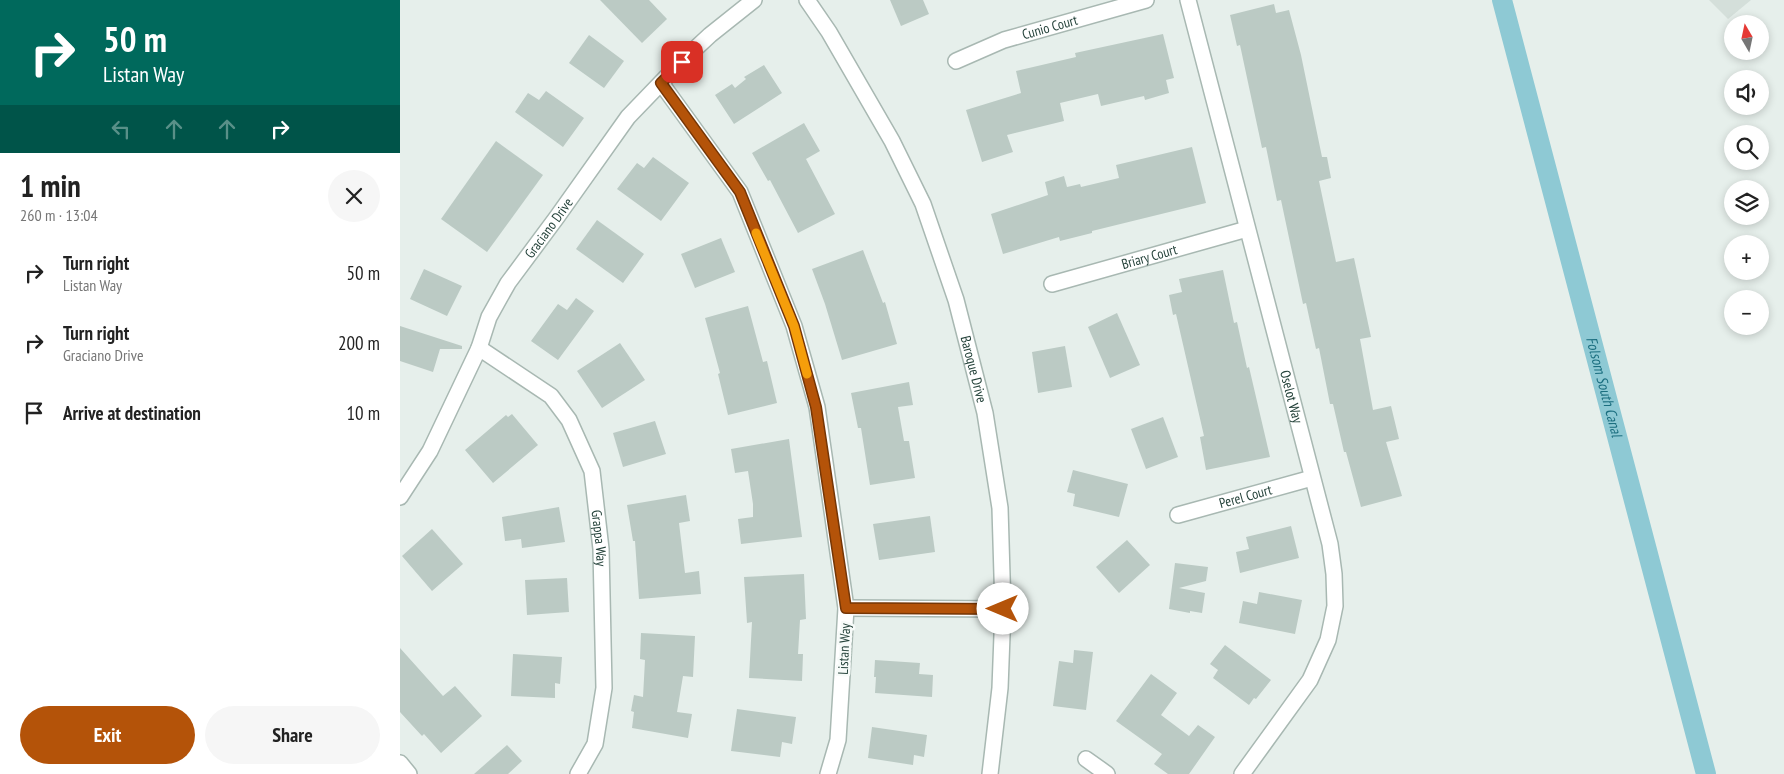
<!DOCTYPE html>
<meta charset="utf-8">
<style>
:root{--surface:#fff;--page:#f6f6f6;--text:#222;--muted:#767676;--accent:#b45309}
body{margin:0;font-family:"PT Sans Narrow",sans-serif;background:var(--page);color:var(--text);height:100vh;display:flex;flex-direction:column;font-size:19px;white-space:nowrap}
*{box-sizing:border-box;margin:0}
p{font-size:16px;color:var(--muted)}
.icon{flex:none;width:28px;height:28px;fill:none;stroke:currentColor;stroke-width:2;stroke-linecap:round;stroke-linejoin:round}
.map{position:relative;flex:1;overflow:hidden}
.drawer{display:flex;flex-direction:column;background:var(--surface);width:400px}
.drawer>*{flex:none}
.banner{background:#00695c;color:#fff;overflow:hidden}
.needle{width:32px;rotate:351deg}
.fabs{position:absolute;left:1324px;top:15px;display:grid;gap:10px}
.fabs a{display:grid;place-items:center;width:45px;height:45px;border-radius:50%;background:var(--surface);box-shadow:0 2px 8px #0003;font-size:25px}
.pin{position:absolute;display:grid;place-items:center;width:42px;height:42px;color:#fff;margin:-21px;border-radius:10px;box-shadow:0 2px 8px #0006}
.me{position:absolute;width:55px;margin:-28px;rotate:270deg;stroke-linejoin:round;filter:drop-shadow(0 0 4px #0008)}
.turn{display:flex;align-items:center;gap:18px;height:105px;padding:0 20px;font-size:22px}
.turn .icon{width:65px;height:65px;stroke-width:2.5}
.turn b{display:block;font-size:35px;line-height:42px}
.lanes{display:flex;align-items:center;height:48px;padding:0 20px;background:#0003;justify-content:center;gap:25px;direction:ltr}
.lanes .off{opacity:.35}
.round{display:grid;place-items:center;flex:none;width:52px;height:52px;border-radius:26px;background:var(--page)}
.head{display:flex;align-items:center;justify-content:space-between;height:85px;padding:0 20px}
h1{font-size:30px;font-weight:700;line-height:38px}
.cta{display:flex;gap:10px;margin-top:auto;padding:10px 20px}
.cta a{flex:1;height:58px;border-radius:30px;background:var(--accent);color:#fff;font-size:20px;font-weight:700;line-height:58px;text-align:center}
.cta a+a{background:var(--page);color:var(--text)}
ul{padding:0;list-style:none}
li{display:flex;align-items:center;gap:15px;height:70px;padding:0 20px}
li div{flex:1}
li b{display:block;font-size:19px}
li em{font-style:normal}
main{display:flex;flex:1;min-height:0}
.map>svg:first-child{display:block}
.built{fill:#d4dfda}
.lines{fill:none;stroke-linecap:round;stroke-linejoin:round}
.canal{stroke:#8ec9d4;stroke-width:20}
.building{fill:#bbcac4}
.minor-casing{stroke:#a8b8b2;stroke-width:18}
.tertiary-casing{stroke:#a8b8b2;stroke-width:18}
.minor{stroke:#fff;stroke-width:15}
.tertiary{stroke:#fff;stroke-width:15}
.route-casing{stroke:#753606;stroke-width:12}
.route{stroke:#b45309;stroke-width:9}
.slow{stroke:#f59e0b;stroke-width:9}
.labels{text-anchor:middle;stroke-width:5;stroke-linejoin:round;paint-order:stroke}
.street-label{font-size:14px;fill:#24423a;stroke:#f7fbf9}
.water-label{font-size:15px;font-style:italic;fill:#1c6f80;stroke:#f7fbf9}
</style>
<main>
<section class="drawer">
<div class="banner">
<div class="turn"><svg class="icon" aria-label="right" viewBox="0 0 24 24"><path d="M7 20v-9h11M14 6l5 5-5 5"/></svg><div><b>50 m</b>Listan Way</div></div>
<div class="lanes"><svg class="icon off" aria-label="left" viewBox="0 0 24 24"><path d="M17 20v-9H6M10 6l-5 5 5 5"/></svg><svg class="icon off" aria-label="ahead" viewBox="0 0 24 24"><path d="M12 20V5M6 11l6-6 6 6"/></svg><svg class="icon off" aria-label="ahead" viewBox="0 0 24 24"><path d="M12 20V5M6 11l6-6 6 6"/></svg><svg class="icon" aria-label="right" viewBox="0 0 24 24"><path d="M7 20v-9h11M14 6l5 5-5 5"/></svg></div>
</div>
<div class="head"><div><h1>1 min</h1><p>260 m · 13:04</p></div><a class="round"><svg class="icon" aria-label="close" viewBox="0 0 24 24"><path d="M6 6l12 12M18 6L6 18"/></svg></a></div>
<ul>
<li><svg class="icon" aria-label="right" viewBox="0 0 24 24"><path d="M7 20v-9h11M14 6l5 5-5 5"/></svg><div><b>Turn right</b><p>Listan Way</p></div><em>50 m</em></li>
<li><svg class="icon" aria-label="right" viewBox="0 0 24 24"><path d="M7 20v-9h11M14 6l5 5-5 5"/></svg><div><b>Turn right</b><p>Graciano Drive</p></div><em>200 m</em></li>
<li><svg class="icon" aria-label="arrive" viewBox="0 0 24 24"><path d="M6 21V4h12l-3 4 3 4H6"/></svg><div><b>Arrive at destination</b></div><em>10 m</em></li>
</ul>
<div class="cta"><a>Exit</a><a>Share</a></div>
</section>
<div class="map">
<svg width="1384" height="774" viewBox="0 0 1384 774">
<rect width="100%" height="100%" fill="#e6efeb"/>
<!-- built -->
<polygon class="built" points="1309,0 1351,0 1328,19"/>
<g class="lines">
<!-- canal -->
<path class="canal" id="s1" d="M 1102,0 L 1306,774"/>
</g>
<!-- building -->
<g class="building">
<polygon points="200,0 249,0 267,19 242,43"/>
<polygon points="490,0 523,0 529,14 501,26"/>
<polygon points="874,4 876,13 889,10 901,55 922,157 927,157 931,178 919,181 936,262 954,258 971,337 960,339 973,410 991,406 999,439 986,442 1002,496 961,507 946,452 944,452 933,404 930,404 919,348 916,349 906,303 903,304 881,200 877,201 866,147 862,148 840,45 837,46 830,15"/>
<polygon points="763,34 774,78 766,80 769,93 745,100 744,96 701,106 698,94 660,103 664,121 607,135 613,152 582,162 566,110 621,93 616,71 676,57 675,53"/>
<polygon points="189,35 224,61 204,88 169,63"/>
<polygon points="364,65 382,93 334,124 315,95 332,84 335,88 346,79 344,77"/>
<polygon points="146,91 184,118 163,147 115,112 128,93 139,100"/>
<polygon points="404,123 420,151 406,159 435,214 398,233 370,180 368,181 352,153"/>
<polygon points="96,141 143,175 87,252 41,219"/>
<polygon points="792,147 806,203 692,231 692,233 660,241 659,237 603,254 591,214 648,195 645,182 664,176 667,187 680,184 681,187 719,178 716,165"/>
<polygon points="253,157 289,183 261,221 217,189 237,163 244,168"/>
<polygon points="197,220 244,254 223,283 176,249"/>
<polygon points="321,238 335,272 295,288 281,254"/>
<polygon points="463,250 483,303 485,302 497,344 442,360 425,304 412,269"/>
<polygon points="24,269 62,286 47,316 10,299"/>
<polygon points="823,270 834,323 837,322 847,368 849,367 870,457 806,470 800,437 804,436 776,314 773,315 769,295 782,292 779,279"/>
<polygon points="176,298 194,311 158,360 131,341 158,304 167,310"/>
<polygon points="348,306 363,362 367,361 377,403 328,415 318,374 320,373 305,318"/>
<polygon points="717,313 740,365 710,378 688,327"/>
<polygon points="0,326 62,346 62,349 40,349 33,372 0,361"/>
<polygon points="220,343 245,380 202,408 177,371"/>
<polygon points="665,346 672,387 638,393 632,352"/>
<polygon points="509,382 513,405 498,407 504,441 509,441 515,478 470,485 461,428 458,428 451,393"/>
<polygon points="112,414 138,445 93,483 65,450 106,415 108,417"/>
<polygon points="763,417 778,457 746,469 731,429"/>
<polygon points="255,421 266,454 223,467 213,433"/>
<polygon points="389,439 402,537 341,544 338,519 353,517 353,504 348,471 335,473 331,449"/>
<polygon points="673,470 728,484 719,517 673,506 675,494 667,492"/>
<polygon points="286,495 290,521 279,523 285,573 299,571 301,594 239,599 235,541 233,541 227,505"/>
<polygon points="159,507 165,542 122,548 121,539 105,541 102,517"/>
<polygon points="530,516 535,552 479,560 473,524"/>
<polygon points="891,526 899,558 840,573 836,552 849,549 846,537"/>
<polygon points="32,529 63,564 32,591 2,556"/>
<polygon points="727,540 750,565 719,593 696,567"/>
<polygon points="775,563 808,567 806,581 779,588 805,593 802,613 790,611 790,613 769,609"/>
<polygon points="404,574 406,619 400,620 398,654 403,654 402,681 349,678 352,622 347,623 344,577"/>
<polygon points="167,578 169,612 127,615 125,580"/>
<polygon points="859,592 902,600 895,634 839,623 843,601 857,604"/>
<polygon points="241,633 295,636 293,677 283,676 277,712 292,714 288,738 232,728 234,712 231,711 234,695 243,697 245,660 240,659"/>
<polygon points="825,645 871,680 856,699 854,698 849,705 813,678 818,670 810,664"/>
<polygon points="0,648 43,696 55,686 82,716 41,753 24,734 22,736 0,712"/>
<polygon points="674,650 693,652 686,710 653,706 659,661 673,663"/>
<polygon points="113,654 162,657 160,684 155,683 155,698 111,696"/>
<polygon points="475,660 520,663 519,674 533,675 532,697 475,693 476,677 474,677"/>
<polygon points="751,674 777,693 761,715 789,736 798,725 815,737 789,774 768,774 754,764 762,754 716,721"/>
<polygon points="337,709 396,717 392,744 382,742 380,757 331,751"/>
<polygon points="472,727 527,735 524,757 514,755 513,765 468,758"/>
<polygon points="107,745 122,761 108,774 74,774"/>
</g>
<g class="lines">
<!-- minor casing -->
<g class="minor-casing">
<g id="minor">
<path id="s2" d="M 788,0 L 930,544 L 934,574 L 935,606 L 928,640 L 910,680 L 842,774"/>
<path id="s3" d="M 556,61 L 604,40 L 746,0"/>
<polyline points="261,83 340,192 394,326 417,407 446,608 438,740 428,774"/>
<path id="s4" d="M 652,284 L 847,229"/>
<path id="s5" d="M 79,348 L 151,396 L 169,420 L 192,471 L 201,549 L 204,688 L 195,744 L 178,774"/>
<path id="s6" d="M 0,497 L 30,451 L 79,348 L 89,317 L 108,283 L 157,217 L 228,117 L 281,62 L 310,35 L 354,0"/>
<path id="s7" d="M 778,515 L 912,478"/>
<polyline points="446,608 603,609"/>
<polyline points="686,759 707,774"/>
<polyline points="0,763 9,774"/>
</g>
</g>
<!-- tertiary casing -->
<g class="tertiary-casing">
<g id="tertiary">
<path id="s8" d="M 407,0 L 429,32 L 492,141 L 523,204 L 556,300 L 585,413 L 600,508 L 603,609 L 600,688 L 590,774"/>
</g>
</g>
<!-- minor -->
<use href="#minor" class="minor"/>
<!-- tertiary -->
<use href="#tertiary" class="tertiary"/>
</g>
<g class="lines">
<!-- route casing -->
<g class="route-casing">
<polyline id="route" points="282,62 261,83 340,192 394,326 416,407 446,608 603,609"/>
</g>
<!-- route -->
<use href="#route" class="route"/>
<!-- slow -->
<polyline class="slow" points="356,233 394,326 407,374"/>
</g>
<g class="labels">
<!-- street labels -->
<g class="street-label">
<text dy="5" stroke="none"><textPath href="#s3" startOffset="100">Cunio Court</textPath></text>
<text dy="5" stroke="none"><textPath href="#s6" startOffset="309">Graciano Drive</textPath></text>
<text dy="5" stroke="none"><textPath href="#s4" startOffset="101">Briary Court</textPath></text>
<text dy="5" stroke="none"><textPath href="#s8" startOffset="408">Baroque Drive</textPath></text>
<text dy="5" stroke="none"><textPath href="#s2" startOffset="410">Oselot Way</textPath></text>
<text dy="5" stroke="none"><textPath href="#s7" startOffset="70">Perel Court</textPath></text>
<text dy="5" stroke="none"><textPath href="#s5" startOffset="240">Grappa Way</textPath></text>
<text transform="translate(444 649) rotate(-87)" y="5">Listan Way</text>
</g>
<!-- water labels -->
<g class="water-label">
<text dy="5" stroke="none"><textPath href="#s1" startOffset="400">Folsom South Canal</textPath></text>
</g>
</g>
</svg>
<div class="fabs">
<a><svg class="needle" viewBox="-14 -14 28 28"><path d="M0-13l5 13h-10z" fill="#e53935"/><path d="M0 13l5-13h-10z" fill="#767676"/></svg></a>
<a><svg class="icon" aria-label="sound" viewBox="0 0 24 24"><path d="M4 9h4l5-4v14l-5-4H4zM17 9q2 3 0 6"/></svg></a>
<a><svg class="icon" aria-label="search" viewBox="0 0 24 24"><circle cx="10" cy="10" r="6"/><path d="M15 15l6 6"/></svg></a>
<a><svg class="icon" aria-label="layers" viewBox="0 0 24 24"><path d="M12 4l9 5-9 5-9-5zM3 14l9 5 9-5"/></svg></a>
<a>+</a>
<a>−</a>
</div>
<div class="pin" style="left:282px;top:62px;background:#d93025"><svg class="icon" aria-label="arrive" viewBox="0 0 24 24"><path d="M6 21V4h12l-3 4 3 4H6"/></svg></div>
<svg class="me" style="left:603px;top:609px" viewBox="-20 -20 40 40"><circle r="19" fill="#fff"/><path d="M0-13L10 11 0 6-10 11z" fill="#b45309"/></svg>
</div>
</main>
